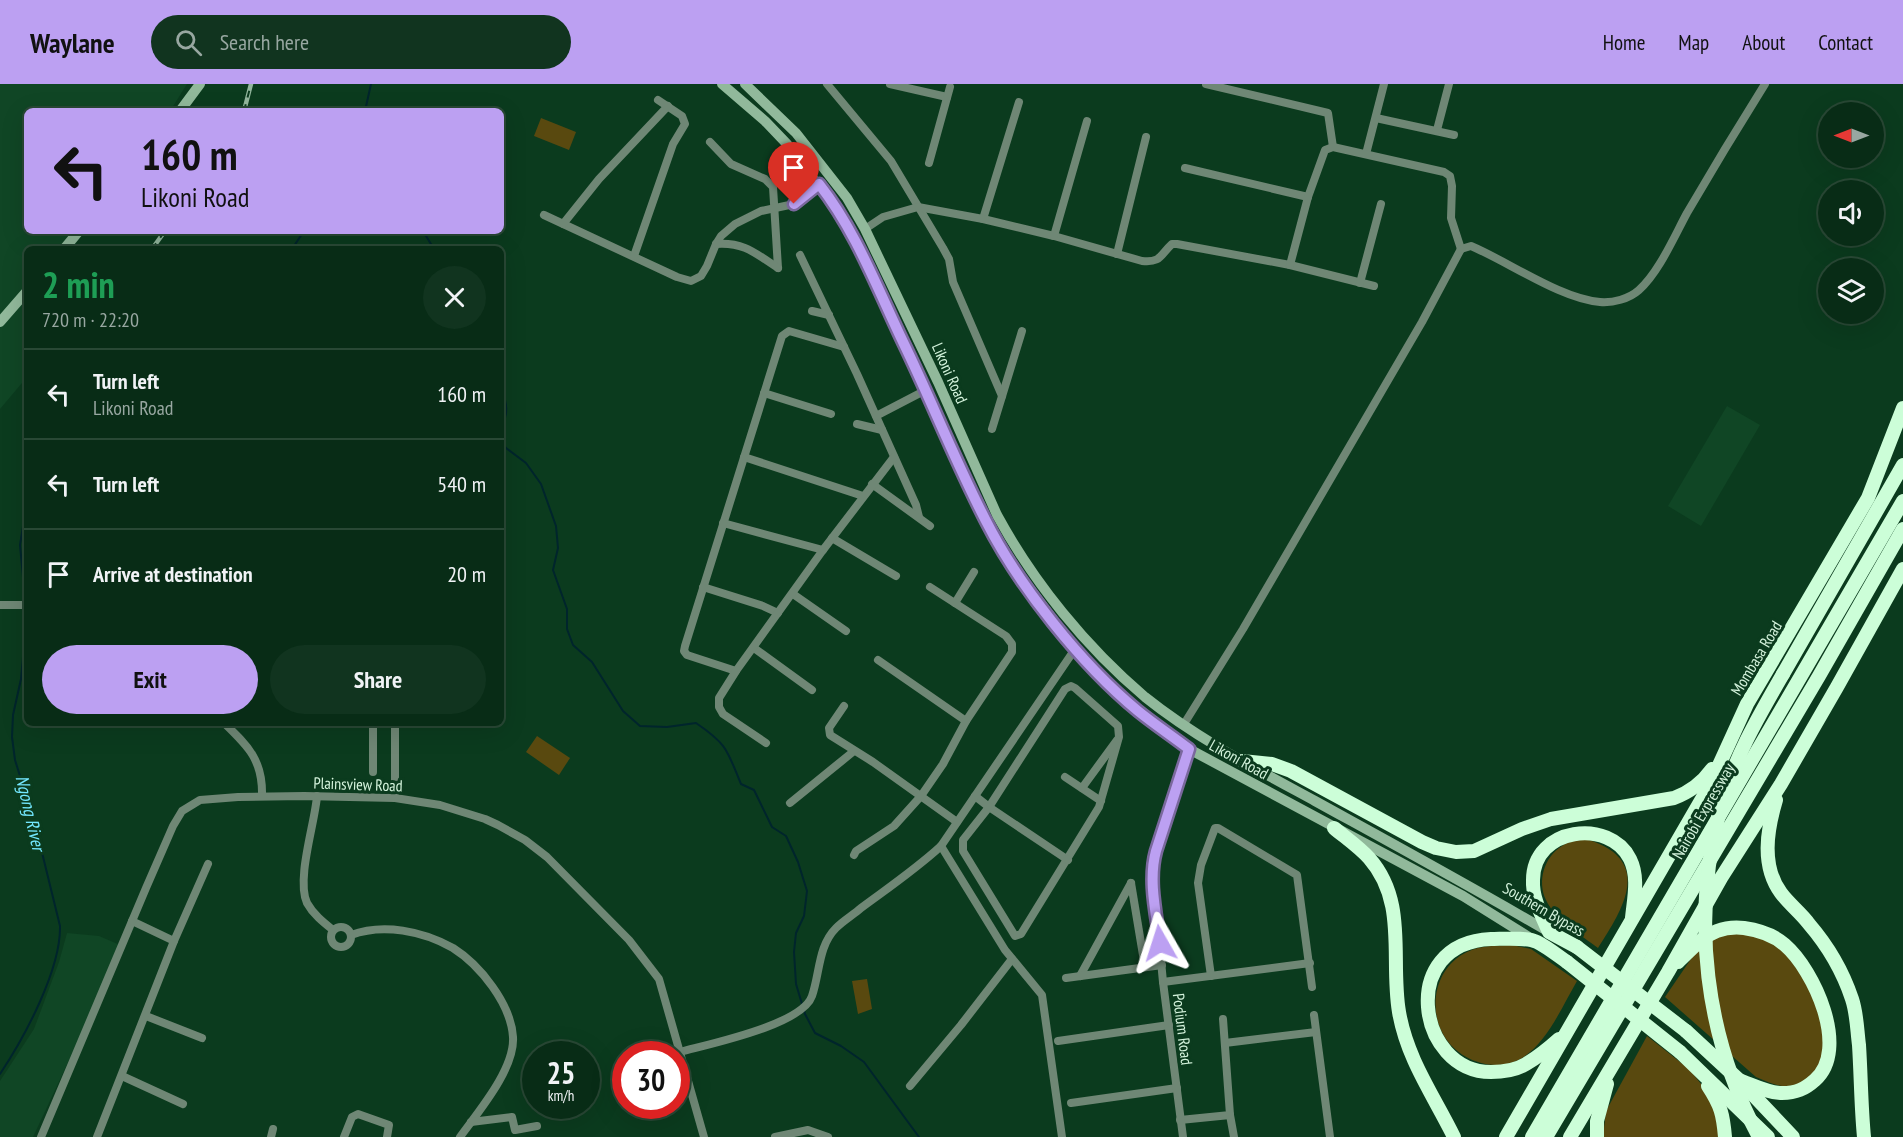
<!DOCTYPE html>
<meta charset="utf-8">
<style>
:root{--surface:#082c16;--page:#11341f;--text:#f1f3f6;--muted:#98a7a1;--line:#294835;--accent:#bca0f2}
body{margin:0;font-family:"PT Sans Narrow",sans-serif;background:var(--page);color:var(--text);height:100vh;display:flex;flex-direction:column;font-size:22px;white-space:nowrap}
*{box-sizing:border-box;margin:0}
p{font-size:20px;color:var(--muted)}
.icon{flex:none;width:33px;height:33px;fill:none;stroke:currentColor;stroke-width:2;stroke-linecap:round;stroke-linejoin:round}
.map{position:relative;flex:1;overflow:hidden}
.details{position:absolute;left:24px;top:162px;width:480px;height:480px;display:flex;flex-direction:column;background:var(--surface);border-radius:9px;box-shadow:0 6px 24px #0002,0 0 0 2px var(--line)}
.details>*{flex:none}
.top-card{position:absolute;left:24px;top:24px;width:480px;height:126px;border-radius:9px;box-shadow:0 6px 24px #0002,0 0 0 2px var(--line);background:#bca0f2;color:#111;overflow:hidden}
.needle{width:39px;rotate:270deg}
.controls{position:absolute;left:1818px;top:18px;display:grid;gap:12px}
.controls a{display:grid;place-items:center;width:66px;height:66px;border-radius:50%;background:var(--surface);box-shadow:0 6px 24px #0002,0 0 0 2px var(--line);font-size:30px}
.speed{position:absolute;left:522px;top:957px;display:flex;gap:12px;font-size:30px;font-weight:700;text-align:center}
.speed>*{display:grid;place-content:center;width:78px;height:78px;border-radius:50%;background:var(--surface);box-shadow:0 6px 24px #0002,0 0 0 2px var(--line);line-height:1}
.speed small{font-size:15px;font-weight:400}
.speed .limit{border:9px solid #d22;background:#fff;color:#111}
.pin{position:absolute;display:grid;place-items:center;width:51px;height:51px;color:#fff;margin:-62px -26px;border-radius:50% 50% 50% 0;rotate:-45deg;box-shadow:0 0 6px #0007}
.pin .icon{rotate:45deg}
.me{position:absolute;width:66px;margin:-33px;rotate:354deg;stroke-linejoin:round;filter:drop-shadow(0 0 4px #0008)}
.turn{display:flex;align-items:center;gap:21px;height:126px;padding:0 18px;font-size:27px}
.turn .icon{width:78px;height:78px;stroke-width:2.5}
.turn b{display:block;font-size:42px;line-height:51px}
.round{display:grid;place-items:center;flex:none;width:63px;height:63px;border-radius:32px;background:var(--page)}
.summary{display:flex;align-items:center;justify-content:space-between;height:102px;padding:0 18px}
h1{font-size:36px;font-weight:600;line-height:45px;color:#1e9e55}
.primary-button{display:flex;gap:12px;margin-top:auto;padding:12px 18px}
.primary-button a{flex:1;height:69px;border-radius:36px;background:var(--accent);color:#111;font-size:24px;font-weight:600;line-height:69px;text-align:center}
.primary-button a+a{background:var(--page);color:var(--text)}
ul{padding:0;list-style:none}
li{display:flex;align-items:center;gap:18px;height:90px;padding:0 18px;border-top:2px solid var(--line)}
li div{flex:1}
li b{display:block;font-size:22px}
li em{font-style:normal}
header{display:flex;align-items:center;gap:36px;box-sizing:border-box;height:84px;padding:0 30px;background:var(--accent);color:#111}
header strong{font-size:28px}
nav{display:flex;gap:33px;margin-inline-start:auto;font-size:21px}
.search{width:420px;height:54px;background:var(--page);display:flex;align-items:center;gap:15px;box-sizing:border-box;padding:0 21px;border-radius:33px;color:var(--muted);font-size:22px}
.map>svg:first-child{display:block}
.built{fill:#104625}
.green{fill:#59490f}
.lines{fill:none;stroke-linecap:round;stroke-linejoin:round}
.stream{stroke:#00252c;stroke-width:2}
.street{stroke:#6f8775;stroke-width:8}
.secondary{stroke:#91b99b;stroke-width:10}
.highway{stroke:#ccfed8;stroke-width:14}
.rail-casing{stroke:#92b69d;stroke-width:4.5}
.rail{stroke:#0b3b1e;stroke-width:2;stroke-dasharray:7;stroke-linecap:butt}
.highway-bridge{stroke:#ccfed8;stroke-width:14}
.route-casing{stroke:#7a689d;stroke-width:15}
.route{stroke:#bca0f2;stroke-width:10}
.labels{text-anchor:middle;stroke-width:6;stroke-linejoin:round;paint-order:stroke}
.street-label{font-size:16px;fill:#d4f3dc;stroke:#0b3b1e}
.water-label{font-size:18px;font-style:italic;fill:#73e7fe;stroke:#0b3b1e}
</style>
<header>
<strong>Waylane</strong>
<div class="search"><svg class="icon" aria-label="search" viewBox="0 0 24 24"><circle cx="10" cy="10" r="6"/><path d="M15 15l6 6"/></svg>Search here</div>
<nav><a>Home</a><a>Map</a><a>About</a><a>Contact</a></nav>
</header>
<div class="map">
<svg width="1903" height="1053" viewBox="0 0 1903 1053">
<rect width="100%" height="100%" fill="#0b3b1e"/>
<!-- built -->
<g class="built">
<polygon points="0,0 187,0 170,27 27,27 27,147 85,147 72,165 27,165 27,293 0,325"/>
<polygon points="1727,322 1760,341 1701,442 1668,422"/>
<polygon points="67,849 99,852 120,861 85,942 33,1053 0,1053 0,997 34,945 59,878"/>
</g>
<!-- green -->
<g class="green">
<polygon points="541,34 576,48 569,66 534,52"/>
<polygon points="537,652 570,674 559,691 526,668"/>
<path d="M 1589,756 C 1653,777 1624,824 1598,864 C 1581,851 1555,836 1546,816 C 1537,797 1544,773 1562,762 C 1570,756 1580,756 1589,756 Z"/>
<path d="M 1741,848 C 1754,851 1767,854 1779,863 C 1804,881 1829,943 1824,974 C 1822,981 1813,990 1807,995 C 1788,1008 1775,1001 1756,993 L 1665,913 L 1695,869 L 1717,852 Z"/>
<path d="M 1512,861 L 1531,865 L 1577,897 C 1563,921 1548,956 1525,972 C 1499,991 1458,978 1443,950 C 1427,921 1437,882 1467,868 C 1481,861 1497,862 1512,861 Z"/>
<polygon points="867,895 872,925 858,930 852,897"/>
<polygon points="1647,952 1689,985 1706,1006 1720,1033 1722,1053 1603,1053 1606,1027"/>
</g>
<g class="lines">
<!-- stream -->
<g class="stream">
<polyline points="365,27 371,0"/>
<polyline points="423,147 434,165"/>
<polyline points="292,165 304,147"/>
<path d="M 501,307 C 508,319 508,331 501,343"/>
<path d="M 501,358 L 506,364 L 526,379 L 541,400 L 556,442 L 558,464 L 553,486 L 567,525 L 567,545 L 573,561 L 592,578 L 623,627 L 640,642 L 667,643 L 696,639 C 727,660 727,666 741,700 L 754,706 L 772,743 L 786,752 L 798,778 L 807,807 L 804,832 L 796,849 L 794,868 L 796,900 L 805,930 L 815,949 L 841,962 L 864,978 L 919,1053"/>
<path d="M 0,990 C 24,954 61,886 60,842 L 35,740 L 15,676 L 12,653 L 13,631 L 21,595 L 25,552 L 25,514 L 20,461 L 27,418"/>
</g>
<!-- street -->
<g class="street">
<polyline points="827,0 891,77 943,164 949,175 953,198 1002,312"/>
<polyline points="890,0 947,13"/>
<polyline points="1206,0 1328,29 1333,63"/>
<polyline points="1376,34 1454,51"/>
<polyline points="1437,46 1449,0"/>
<polyline points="710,58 731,80 765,95 773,103 778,184"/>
<polyline points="1366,70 1384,0"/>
<polyline points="929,79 950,3"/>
<polyline points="1185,84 1308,113"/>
<polyline points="544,131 677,193 691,197 701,192 707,182 716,160 721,152 735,140 761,127 794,120 819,100"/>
<polyline points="983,135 1019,18"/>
<polyline points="563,140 599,95 668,22"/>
<path d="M 865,145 L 883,133 L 918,123 L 983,135 L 1054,152 L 1142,177 C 1161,179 1160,171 1172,160 L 1177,160 L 1290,181 L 1374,202"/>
<polyline points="1054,152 1087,37"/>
<path d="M 716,160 C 744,158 755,169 778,184"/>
<polyline points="1117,170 1146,53"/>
<polyline points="800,171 857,290 916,421 919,433"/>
<polyline points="634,172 673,60 685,40 682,32 658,16"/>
<polyline points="1290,181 1308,113 1325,66 1333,63 1444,88 1450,92 1452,102 1451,134 1461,165"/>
<polyline points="1360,199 1381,120"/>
<polyline points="812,227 829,231"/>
<polyline points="764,309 831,330"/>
<polyline points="876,332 926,306"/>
<polyline points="857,340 882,346"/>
<polyline points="992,345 1022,247"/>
<polyline points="744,373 863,412"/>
<polyline points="872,400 930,442"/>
<polyline points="723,439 823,466"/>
<polyline points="832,454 896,492"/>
<polyline points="703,503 763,522 778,529"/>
<polyline points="793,510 846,547"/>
<polyline points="955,519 974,488"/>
<polyline points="0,521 27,521"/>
<polyline points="754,564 812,606"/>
<polyline points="878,576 966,637"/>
<polyline points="736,587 687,571 684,567 685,562 782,252 789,247 844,263"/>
<polygon points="1071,602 1075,604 1118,642 1119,653 1099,723 1021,850 1015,852 963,767 963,756 989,723 1065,605"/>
<polyline points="844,622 829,644 830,651 873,678 957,738"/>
<path d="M 224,639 C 248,662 263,676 262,712"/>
<polyline points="395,639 395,714"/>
<path d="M 1184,640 L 1243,545 L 1422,238 L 1461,165 L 1471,162 C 1509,178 1561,215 1600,218 C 1613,219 1629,215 1639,206 C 1659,188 1674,153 1687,129 C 1712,86 1738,43 1765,0"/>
<polyline points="766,659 723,630 719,623 719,614 736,587 823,466 894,373"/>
<polyline points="373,688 373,639"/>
<polyline points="1065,693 1101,717"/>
<polyline points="1082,704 1117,656"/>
<path d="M 317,712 C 315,739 296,795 307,819 C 313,830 323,838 333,846"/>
<polyline points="975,712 989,723 1068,776"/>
<polyline points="790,719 854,667"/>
<polyline points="941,762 1005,866 1042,911 1062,1053"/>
<polyline points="854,771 856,767 894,742 921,712 943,680 966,637 1012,568 1012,560 1006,552 930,503"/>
<polyline points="1131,799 1145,883"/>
<polyline points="132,837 174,857"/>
<circle cx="341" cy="853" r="10"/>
<path d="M 351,851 C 383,839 423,847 453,864 C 480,881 511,920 513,953 C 515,985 478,1028 460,1053"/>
<polyline points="1080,892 1131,799"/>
<polyline points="1211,892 1198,799 1201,781 1215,744 1218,744 1297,791 1312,903"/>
<polyline points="1066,894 1162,881"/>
<polyline points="1163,898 1310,879"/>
<polyline points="1314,931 1330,1053"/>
<polyline points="146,932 202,954"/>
<polyline points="1058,957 1169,941"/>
<polyline points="1225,959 1316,948"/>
<path d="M 680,968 C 709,960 802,941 812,912 C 820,889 818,862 836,844 C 844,836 853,831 861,824 C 888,804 916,785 941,762 L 1075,565"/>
<polyline points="122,992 183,1020"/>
<polyline points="910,1002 961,941 1012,875"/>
<polyline points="1071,1019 1177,1004"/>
<polyline points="1230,1031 1234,1053"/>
<polyline points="1180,1036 1230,1031 1223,935"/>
<polyline points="471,1038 512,1033 515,1046 537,1042"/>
<polyline points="41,1053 146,804 173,742 182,727 200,716 238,713 304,712 395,714 440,721 485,735 498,741 525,756 547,773 629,856 659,895 704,1053"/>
<polyline points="97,1053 174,857 208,780"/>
<polyline points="271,1053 273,1045"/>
<polyline points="344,1053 352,1033 358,1030 389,1041 387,1053"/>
<polyline points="775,1053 808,1046 828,1053"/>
<polyline points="1183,1053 1163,898 1153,793 1155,771 1189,665"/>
</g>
<!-- secondary -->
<g class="secondary">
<polyline points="722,0 765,37 787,60 832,120 853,153 877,200 986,437 1010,478 1075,565 1138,627 1189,665 1463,812 1532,855"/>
<path d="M 745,0 L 796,49 L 847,114 L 865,145 L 938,298 L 997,431 C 1034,499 1086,563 1145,613 C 1196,654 1258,686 1315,717 C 1393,760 1472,803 1549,848"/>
<polyline points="180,27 200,0"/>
<polyline points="64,165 79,147"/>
<polyline points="0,238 27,207"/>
</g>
<!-- highway -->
<g class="highway">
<polyline points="1783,590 1903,381"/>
<path d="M 1242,677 L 1272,680 L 1291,687 L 1422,758 L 1436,764 L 1456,768 L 1474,767 L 1522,745 L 1551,735 L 1674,714 C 1690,708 1702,699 1712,685"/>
<path d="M 1776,716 C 1767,746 1761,782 1781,809 C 1789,820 1801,829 1809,840 C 1828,862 1843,888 1852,915 C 1857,930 1857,946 1859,961 C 1861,992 1861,1022 1864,1053"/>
<path d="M 1334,744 C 1346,754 1359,763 1369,774 C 1408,818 1390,875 1399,928 C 1407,975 1434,1012 1454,1053"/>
<path d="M 1577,863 L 1549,848 C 1542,832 1532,814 1533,796 C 1533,743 1610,734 1630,775 C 1639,793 1634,814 1632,834"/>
<path d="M 1678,878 C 1690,867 1701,853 1717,847 C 1725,844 1735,843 1744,844 C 1758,846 1774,851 1785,861 C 1814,886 1850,965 1815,996 C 1805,1005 1796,1009 1782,1009 C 1768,1009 1753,1001 1739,996"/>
<polyline points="1686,947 1739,996 1793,1053"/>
<path d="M 1559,955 C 1549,964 1538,973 1526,980 C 1516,986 1503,988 1491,988 C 1417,988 1397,859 1491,855 C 1503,855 1527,853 1537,858 C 1547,863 1557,871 1567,878"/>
<polyline points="1680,968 1768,1053"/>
<path d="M 1708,1002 C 1721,1022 1723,1030 1725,1053"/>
<polyline points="1506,1053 1710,701 1747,620 1868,414 1903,324"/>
<polyline points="1532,1053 1903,417"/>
<polyline points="1546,1053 1819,592 1903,445"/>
<polyline points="1570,1053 1668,888 1721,794 1781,700 1837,603 1903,485"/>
<polyline points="1597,1053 1597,1037 1607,1000"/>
</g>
<!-- rail casing -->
<g class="rail-casing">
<g id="rail">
<polyline points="244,27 251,0"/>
<polyline points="152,165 165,147"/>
</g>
</g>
<!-- rail -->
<use href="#rail" class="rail"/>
<!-- highway-bridge -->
<g class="highway-bridge">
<polyline points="1577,863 1686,947"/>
<polyline points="1567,878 1680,968"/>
<path d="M 1759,1053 C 1705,953 1691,835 1720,726 C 1732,678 1758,633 1783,590"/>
</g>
</g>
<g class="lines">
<!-- route casing -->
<g class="route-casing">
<path id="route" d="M 794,120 L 819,100 C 856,147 878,206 904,260 C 932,318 956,379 986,437 C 1019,502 1081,580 1138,627 C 1154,640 1172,652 1189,665 L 1156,767 C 1148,796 1156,829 1160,859"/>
</g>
<!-- route -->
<use href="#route" class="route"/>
</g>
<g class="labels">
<!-- street labels -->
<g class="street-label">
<text transform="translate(950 289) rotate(66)" y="6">Likoni Road</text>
<text transform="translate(1756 574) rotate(-59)" y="6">Mombasa Road</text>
<text transform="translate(1239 675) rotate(29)" y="6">Likoni Road</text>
<text transform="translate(358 700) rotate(2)" y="6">Plainsview Road</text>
<text transform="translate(1703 727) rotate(-60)" y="6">Nairobi Expressway</text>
<text transform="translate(1544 825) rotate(30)" y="6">Southern Bypass</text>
<text transform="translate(1183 945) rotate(83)" y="6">Podium Road</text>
</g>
<!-- water labels -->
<g class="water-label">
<text transform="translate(30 729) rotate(77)" y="6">Ngong River</text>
</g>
</g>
</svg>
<div class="controls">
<a><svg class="needle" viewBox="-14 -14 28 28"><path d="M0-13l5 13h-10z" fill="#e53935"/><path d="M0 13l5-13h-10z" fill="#98a7a1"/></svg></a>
<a><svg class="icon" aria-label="sound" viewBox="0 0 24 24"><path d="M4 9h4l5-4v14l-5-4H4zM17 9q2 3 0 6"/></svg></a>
<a><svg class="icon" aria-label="layers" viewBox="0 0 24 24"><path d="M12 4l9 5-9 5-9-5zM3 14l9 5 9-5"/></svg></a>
</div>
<div class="speed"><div>25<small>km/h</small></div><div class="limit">30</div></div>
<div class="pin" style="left:794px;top:120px;background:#d93025"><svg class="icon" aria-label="arrive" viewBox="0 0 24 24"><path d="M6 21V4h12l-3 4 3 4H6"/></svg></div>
<svg class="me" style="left:1160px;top:859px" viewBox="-20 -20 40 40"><path d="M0-17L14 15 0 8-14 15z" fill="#bca0f2" stroke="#fff" stroke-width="4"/></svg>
<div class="top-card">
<div class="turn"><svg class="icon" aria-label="left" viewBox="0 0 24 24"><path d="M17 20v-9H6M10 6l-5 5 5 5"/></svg><div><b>160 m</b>Likoni Road</div></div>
</div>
<section class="details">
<div class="summary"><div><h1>2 min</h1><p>720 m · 22:20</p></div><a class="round"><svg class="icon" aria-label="close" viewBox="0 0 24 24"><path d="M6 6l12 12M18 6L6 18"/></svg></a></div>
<ul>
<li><svg class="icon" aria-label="left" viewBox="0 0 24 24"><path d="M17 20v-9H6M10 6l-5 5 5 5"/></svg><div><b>Turn left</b><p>Likoni Road</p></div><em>160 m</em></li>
<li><svg class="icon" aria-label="left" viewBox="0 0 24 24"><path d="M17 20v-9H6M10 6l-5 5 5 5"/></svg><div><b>Turn left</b></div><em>540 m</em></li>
<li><svg class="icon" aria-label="arrive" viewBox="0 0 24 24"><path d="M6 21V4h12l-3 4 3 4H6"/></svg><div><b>Arrive at destination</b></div><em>20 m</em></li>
</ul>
<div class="primary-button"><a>Exit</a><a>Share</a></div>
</section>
</div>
